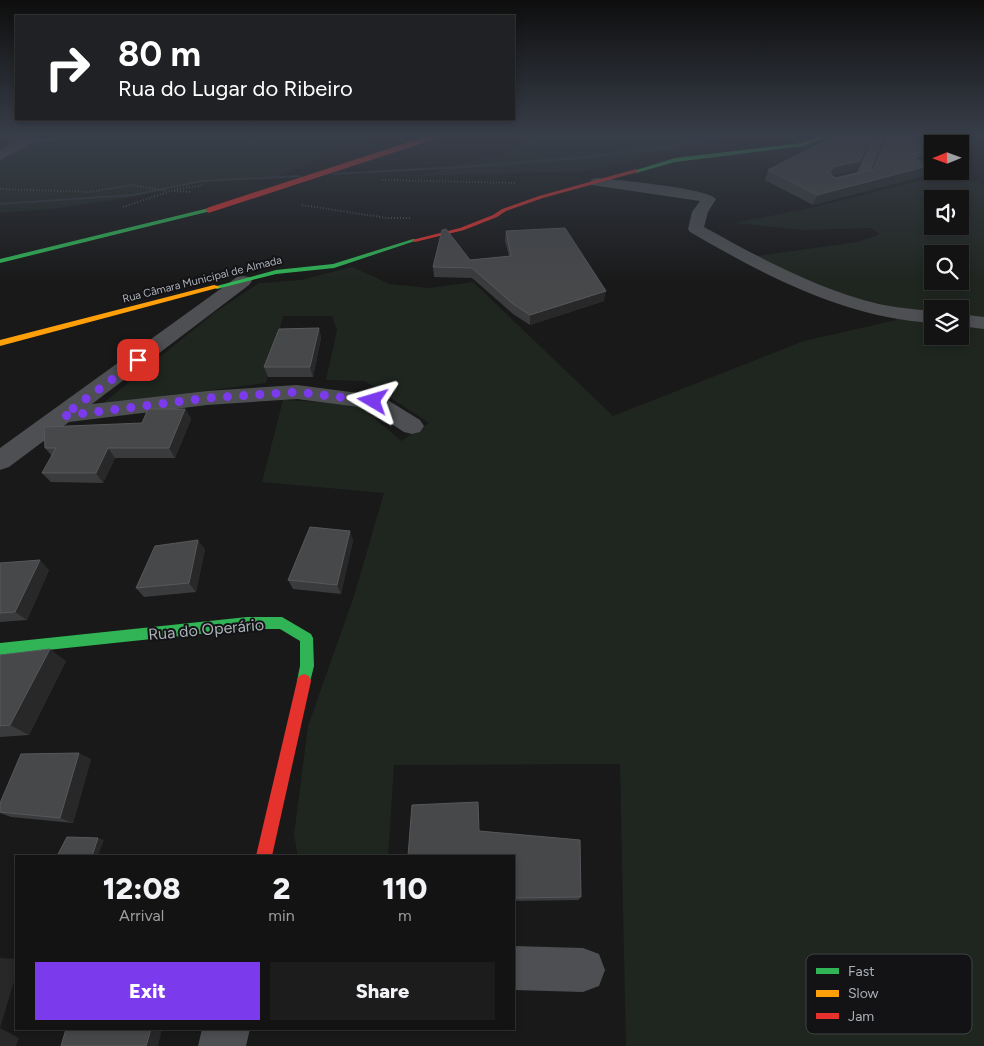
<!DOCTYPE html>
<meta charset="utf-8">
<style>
:root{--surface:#131313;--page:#1c1c1c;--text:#f1f3f6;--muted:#9d9ea0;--line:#323233;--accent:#7c3aed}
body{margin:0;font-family:Figtree,sans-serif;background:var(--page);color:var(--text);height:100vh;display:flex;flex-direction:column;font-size:19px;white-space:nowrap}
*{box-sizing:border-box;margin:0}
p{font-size:16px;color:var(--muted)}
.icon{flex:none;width:28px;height:28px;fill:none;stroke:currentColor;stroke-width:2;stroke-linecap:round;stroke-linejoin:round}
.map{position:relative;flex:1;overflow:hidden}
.drawer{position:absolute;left:15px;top:855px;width:500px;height:175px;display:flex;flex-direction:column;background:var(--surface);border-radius:0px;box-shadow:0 2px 8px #0003,0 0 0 1px var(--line)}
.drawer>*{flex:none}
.banner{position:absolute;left:15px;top:15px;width:500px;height:105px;border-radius:0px;box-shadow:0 2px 8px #0003,0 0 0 1px var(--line);background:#202124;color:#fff;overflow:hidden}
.needle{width:32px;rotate:269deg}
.tools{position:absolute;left:924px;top:135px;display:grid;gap:10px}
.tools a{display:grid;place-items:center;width:45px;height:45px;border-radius:0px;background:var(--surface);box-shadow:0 2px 8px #0003,0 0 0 1px var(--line);font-size:25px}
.pin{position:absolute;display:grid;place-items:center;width:42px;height:42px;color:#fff;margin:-21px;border-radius:10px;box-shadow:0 2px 8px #0006}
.me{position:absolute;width:55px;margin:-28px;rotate:277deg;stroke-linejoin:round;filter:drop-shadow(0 0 4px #0008)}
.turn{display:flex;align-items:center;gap:18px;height:105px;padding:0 20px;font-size:22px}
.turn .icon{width:65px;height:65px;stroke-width:2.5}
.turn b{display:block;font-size:35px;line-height:42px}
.eta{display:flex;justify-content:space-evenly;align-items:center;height:85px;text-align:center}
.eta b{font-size:30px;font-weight:800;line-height:35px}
.primary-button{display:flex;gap:10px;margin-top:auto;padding:10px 20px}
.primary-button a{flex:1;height:58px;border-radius:0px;background:var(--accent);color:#fff;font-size:20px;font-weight:800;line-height:58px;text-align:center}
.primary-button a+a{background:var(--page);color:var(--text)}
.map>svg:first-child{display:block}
.green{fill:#1f2620;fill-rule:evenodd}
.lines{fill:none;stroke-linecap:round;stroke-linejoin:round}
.stream{fill:#2d353a;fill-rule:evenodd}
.path{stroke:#4f5053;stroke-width:2;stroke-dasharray:1 2;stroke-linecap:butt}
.street{fill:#4d4f52;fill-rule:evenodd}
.fast{fill:#30b455;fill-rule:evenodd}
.slow{fill:#ff9f0a;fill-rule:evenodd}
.jam{fill:#e5322d;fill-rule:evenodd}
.jam-bridge{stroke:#e5322d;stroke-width:5.5}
.wall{fill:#3a3b3c}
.shaded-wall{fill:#282829}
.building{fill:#47484a;stroke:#56585b}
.route{stroke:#7c3aed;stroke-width:9;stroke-dasharray:0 16.2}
.labels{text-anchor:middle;stroke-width:4;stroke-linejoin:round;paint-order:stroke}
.far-street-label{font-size:11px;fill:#abb1b9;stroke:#131315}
.near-street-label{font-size:16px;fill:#abb1b9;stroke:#131315}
.key{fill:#131315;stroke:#414246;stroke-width:1}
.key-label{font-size:14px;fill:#abb1b9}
</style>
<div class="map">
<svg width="984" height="1046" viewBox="0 0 984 1046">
<rect width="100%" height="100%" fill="#191919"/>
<!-- green -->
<g class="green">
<polygon points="70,137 375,137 272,178 193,183 128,198 60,208 0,213 0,158 30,142"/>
<polygon points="534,137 730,137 703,146 585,171 419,176 501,154"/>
<path d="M 949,173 L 984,185 L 984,1046 L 626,1046 L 620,764 L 394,765 L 388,856 L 298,856 L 294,835 L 308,726 L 354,596 L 384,493 L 262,482 L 283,400 L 359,404 L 401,441 L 429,423 L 365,381 L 326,380 L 337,330 L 332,316 L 283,316 L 266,383 L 102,404 L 214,313 L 259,283 L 301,280 L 352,267 L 390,284 L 428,288 L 473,282 L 613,416 L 804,341 L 896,320 L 892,307 L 837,293 L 750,257 L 857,242 L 880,234 L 871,228 L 803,230 L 734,223 L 815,207 ZM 932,199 L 960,199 L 960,226 L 932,226 ZM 932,254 L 960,254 L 960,281 L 932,281 ZM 932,309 L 960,309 L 960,336 L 932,336 Z"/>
</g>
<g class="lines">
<!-- stream -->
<g class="stream">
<path d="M 723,137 L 732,137 L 681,147 L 582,159 L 483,167 L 333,175 L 331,174 L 333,173 C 464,166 594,159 723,137 Z"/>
<polygon points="300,175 302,177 203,182 133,196 0,205 0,203 133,194 203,180"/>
</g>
<!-- path -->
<g class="path">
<polyline points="382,180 516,183"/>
<polyline points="0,189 90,192 132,185 167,191"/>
<polyline points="174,191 190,192"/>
<polyline points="302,205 387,218 410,218"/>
<polyline points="123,207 177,189 204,185"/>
</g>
<!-- street -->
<g class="street">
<polygon points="23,137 64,137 58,141 32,143 0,160 0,150"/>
<polygon points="873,137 885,137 868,178 834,186 829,185 827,182 829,179 857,172"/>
<path d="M 597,178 C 616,180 708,188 716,199 L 708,212 L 704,227 C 760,258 817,289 879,304 C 897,308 915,309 932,311 L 932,323 C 843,317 766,276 690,232 L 688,229 L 692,212 L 700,201 L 592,185 L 590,182 L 592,179 Z"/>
<polygon points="243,276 249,277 252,281 249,285 92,404 207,391 297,385 381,396 420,420 424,426 420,432 412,434 404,432 367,408 297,399 207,405 69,422 9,467 0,470 0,448 237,277"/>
<polygon points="960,314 984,317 984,329 960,326"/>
<polygon points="514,946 583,948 599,954 605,970 599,986 583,992 514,990"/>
<polygon points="202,1029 250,1029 246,1046 198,1046"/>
</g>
<!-- fast -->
<g class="fast">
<polygon points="818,137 826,137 803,146 675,162 636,173 633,171 675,158 802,143"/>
<polygon points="209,208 211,209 211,211 0,263 0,259"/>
<polygon points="413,239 418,240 334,268 276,274 217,289 213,287 276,270 333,264"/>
<polygon points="247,617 282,617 311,634 313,638 314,666 309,686 304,688 299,686 297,681 300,666 300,641 280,629 247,629 0,655 0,643"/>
</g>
<!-- slow -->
<polygon class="slow" points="214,285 221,287 0,346 0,340"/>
<!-- jam -->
<g class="jam">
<polygon points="636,169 638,172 543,198 506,211 497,217 464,230 415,242 412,240 460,228 493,215 502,209 539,196"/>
<polygon points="304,674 309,676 311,681 272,856 256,856 297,681 299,676"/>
</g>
<!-- jam-bridge -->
<polyline class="jam-bridge" points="209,210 433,137"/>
</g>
<!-- wall -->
<g class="wall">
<polygon points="969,153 926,163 927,175 813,205 765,180 768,170 856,170 832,176 839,178"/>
<polygon points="506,231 604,301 530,325 513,314 472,278 434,277 433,267 470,260 509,256 505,241"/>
<polygon points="319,328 321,338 313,377 268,377 264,367"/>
<polygon points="185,409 191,419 175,458 115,458 103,483 51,482 42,473 52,456 45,448 142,423"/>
<polygon points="353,540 341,594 293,589 288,580"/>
<polygon points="205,549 196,592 144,597 136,588"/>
<polygon points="0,563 49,570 27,620 0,622"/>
<polygon points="0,655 66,661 29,735 0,737"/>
<polygon points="91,759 73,823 11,817 0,813 0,803"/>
<polygon points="479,831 581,897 578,900 514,901 514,856"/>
</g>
<!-- shaded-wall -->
<g class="shaded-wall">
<polygon points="871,137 856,170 829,177 825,183 833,167"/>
<polygon points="974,143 969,153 960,155 960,147"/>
<polygon points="932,153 932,161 907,167 912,158"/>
<polygon points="932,165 927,175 813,205 817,195"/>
<polygon points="606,291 604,301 530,325 530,315"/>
<polygon points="319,328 321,338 313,377 310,367"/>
<polygon points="185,409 191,419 175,458 169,448"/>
<polygon points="108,448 115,458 103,483 96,473"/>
<polygon points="350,531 353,540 341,594 337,585"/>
<polygon points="198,540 205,549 196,592 189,583"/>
<polygon points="40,560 49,570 27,620 15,612"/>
<polygon points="50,649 66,661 29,735 10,725"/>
<polygon points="79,753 91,759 73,823 60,818"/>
<polygon points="98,838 104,840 98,856 92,856"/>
<polygon points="0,958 16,959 16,975 0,1028"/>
<polygon points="0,1028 19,1038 16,1046 0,1046"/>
<polygon points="151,1029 162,1029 158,1046 146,1046"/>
</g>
<!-- building -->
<g class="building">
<polygon points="833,137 871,137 860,161 833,167 830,173 833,177 839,178 873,170 887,137 960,137 974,143 960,147 960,144 932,144 932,153 912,158 932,165 817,195 768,170"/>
<polygon points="565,228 606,291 530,315 513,304 472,268 433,267 442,230 446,229 470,260 511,256 506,231"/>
<polygon points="319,328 310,367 264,367 279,329"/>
<polygon points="148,409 185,409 169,448 108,448 96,473 42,473 56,448 45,448 44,427 142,423"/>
<polygon points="310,527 350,531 337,585 288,580"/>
<polygon points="198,540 189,583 136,588 155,546"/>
<polygon points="40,560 15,612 0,613 0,563"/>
<polygon points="50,649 10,725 0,726 0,655"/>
<polygon points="79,753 60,818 0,812 0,803 21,754"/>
<polygon points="478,802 479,831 580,840 581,897 514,898 514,856 408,856 412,805"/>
<polygon points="67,837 98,838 92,856 57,856"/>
<polygon points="66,1029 151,1029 146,1046 61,1046"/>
</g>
<!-- sky -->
<linearGradient id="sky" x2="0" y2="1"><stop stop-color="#0e0e0e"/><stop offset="0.48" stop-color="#383e49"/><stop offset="1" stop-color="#383e49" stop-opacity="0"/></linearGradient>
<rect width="984" height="283" fill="url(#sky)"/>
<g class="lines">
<!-- route -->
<polyline class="route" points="138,360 63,416 207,398 297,392 373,401"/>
</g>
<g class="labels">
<!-- far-street labels -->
<g class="far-street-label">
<text transform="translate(202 279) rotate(-14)" y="4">Rua Câmara Municipal de Almada</text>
</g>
<!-- near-street labels -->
<g class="near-street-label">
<text transform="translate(206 629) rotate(-5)" y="6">Rua do Operário</text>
</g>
</g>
<!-- legend -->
<rect x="806" y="954" width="166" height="80" rx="8" class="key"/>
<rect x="816" y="968" width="23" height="6" fill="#30b455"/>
<rect x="816" y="990" width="23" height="7" fill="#ff9f0a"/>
<rect x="816" y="1013" width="23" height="6" fill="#e5322d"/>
<g class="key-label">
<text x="848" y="976">Fast</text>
<text x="848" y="998">Slow</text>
<text x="848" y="1021">Jam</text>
</g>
</svg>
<div class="tools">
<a><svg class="needle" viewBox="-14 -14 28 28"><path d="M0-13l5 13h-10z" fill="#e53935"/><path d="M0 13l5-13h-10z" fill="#9d9ea0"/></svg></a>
<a><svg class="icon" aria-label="sound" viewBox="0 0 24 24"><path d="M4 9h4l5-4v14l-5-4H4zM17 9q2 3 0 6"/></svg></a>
<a><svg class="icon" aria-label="search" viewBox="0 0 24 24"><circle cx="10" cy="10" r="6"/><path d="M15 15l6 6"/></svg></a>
<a><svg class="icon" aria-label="layers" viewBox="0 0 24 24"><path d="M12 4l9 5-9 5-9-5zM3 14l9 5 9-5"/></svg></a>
</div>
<div class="pin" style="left:138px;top:360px;background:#d93025"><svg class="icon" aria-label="arrive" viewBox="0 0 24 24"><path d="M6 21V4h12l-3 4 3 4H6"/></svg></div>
<svg class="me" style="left:373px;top:401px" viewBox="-20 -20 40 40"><path d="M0-17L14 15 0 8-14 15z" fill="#7c3aed" stroke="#fff" stroke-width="4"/></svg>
<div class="banner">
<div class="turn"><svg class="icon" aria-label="right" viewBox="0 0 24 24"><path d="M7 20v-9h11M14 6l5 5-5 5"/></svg><div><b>80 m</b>Rua do Lugar do Ribeiro</div></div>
</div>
<section class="drawer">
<div class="eta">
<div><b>12:08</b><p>Arrival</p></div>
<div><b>2</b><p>min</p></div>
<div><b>110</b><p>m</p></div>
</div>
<div class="primary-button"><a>Exit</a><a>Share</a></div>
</section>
</div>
